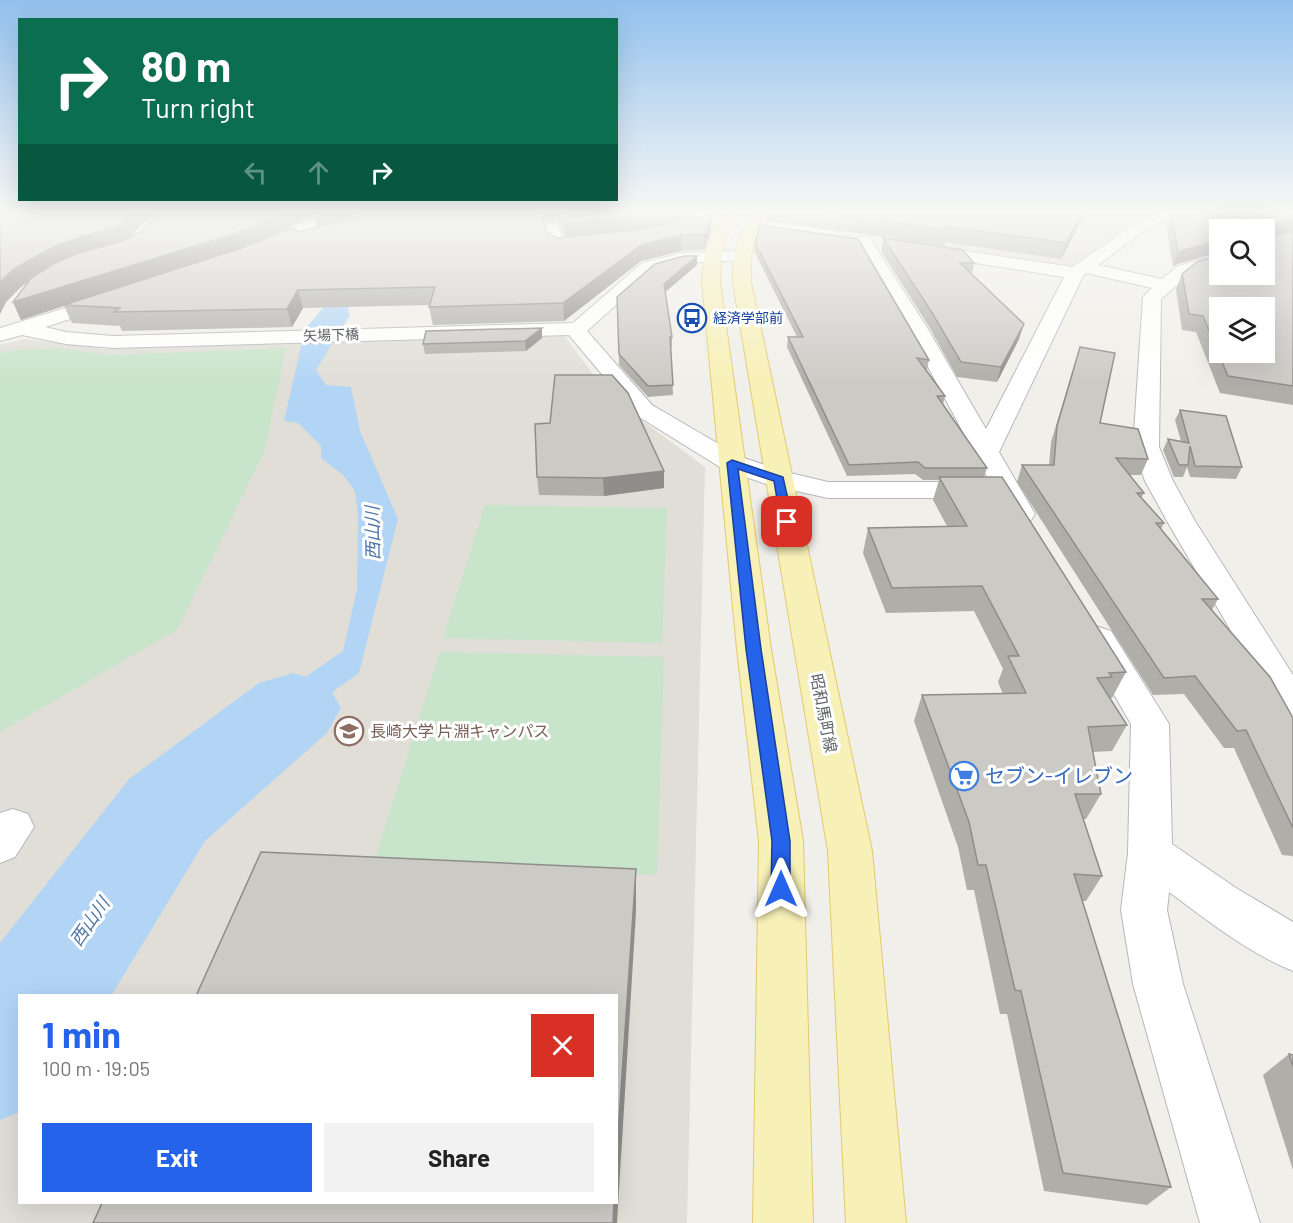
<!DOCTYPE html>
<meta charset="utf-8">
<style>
:root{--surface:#fff;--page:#f2f2f2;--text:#222;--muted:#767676;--accent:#2563eb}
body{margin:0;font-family:Barlow,"Noto Sans JP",sans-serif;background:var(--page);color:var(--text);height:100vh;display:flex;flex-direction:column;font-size:22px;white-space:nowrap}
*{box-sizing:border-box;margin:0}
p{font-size:20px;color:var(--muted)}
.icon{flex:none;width:33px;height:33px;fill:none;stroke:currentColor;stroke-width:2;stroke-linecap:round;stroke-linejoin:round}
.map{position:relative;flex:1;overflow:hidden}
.panel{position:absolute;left:18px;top:994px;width:600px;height:210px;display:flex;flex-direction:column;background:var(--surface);border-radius:0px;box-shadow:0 6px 24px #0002}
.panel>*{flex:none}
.hud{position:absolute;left:18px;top:18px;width:600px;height:183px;border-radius:0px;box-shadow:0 6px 24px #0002;background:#0b6e4f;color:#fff;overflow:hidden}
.fabs{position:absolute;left:1209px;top:219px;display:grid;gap:12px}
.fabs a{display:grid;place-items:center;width:66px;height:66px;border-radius:0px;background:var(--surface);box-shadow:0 6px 24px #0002;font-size:30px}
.pin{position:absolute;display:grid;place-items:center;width:51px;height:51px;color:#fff;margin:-26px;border-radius:12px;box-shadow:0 3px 9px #0006}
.me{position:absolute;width:66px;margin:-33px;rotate:0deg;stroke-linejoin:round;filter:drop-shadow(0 0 4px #0008)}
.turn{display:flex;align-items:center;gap:21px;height:126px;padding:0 24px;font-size:27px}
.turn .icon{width:78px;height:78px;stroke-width:2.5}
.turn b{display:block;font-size:42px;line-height:51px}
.lanes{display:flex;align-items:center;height:57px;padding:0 24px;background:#0003;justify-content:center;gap:30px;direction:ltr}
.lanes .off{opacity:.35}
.round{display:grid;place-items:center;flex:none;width:63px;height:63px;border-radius:0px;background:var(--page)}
.overview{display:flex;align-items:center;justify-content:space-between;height:102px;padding:0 24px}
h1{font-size:36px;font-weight:700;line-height:45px;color:var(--accent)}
.cta{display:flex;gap:12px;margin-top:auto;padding:12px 24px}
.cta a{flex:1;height:69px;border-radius:0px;background:var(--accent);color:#fff;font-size:24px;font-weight:700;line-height:69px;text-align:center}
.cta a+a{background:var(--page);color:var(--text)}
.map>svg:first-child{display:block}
.education{fill:#e0ded7;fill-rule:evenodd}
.green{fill:#c8e4ca}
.water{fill:#b2d5f6}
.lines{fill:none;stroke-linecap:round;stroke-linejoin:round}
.river{fill:#b2d5f6;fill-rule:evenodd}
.minor-casing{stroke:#b5b7bb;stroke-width:2}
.major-casing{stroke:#e3c96e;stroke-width:2}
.minor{fill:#fff;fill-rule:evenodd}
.major{fill:#f7f0b7;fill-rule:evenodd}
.wall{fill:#afaea9;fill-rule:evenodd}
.shaded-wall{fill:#8f8d8a}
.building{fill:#cccac5;stroke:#8f8d8a;stroke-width:1.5;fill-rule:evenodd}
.route{fill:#2563eb;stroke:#184099;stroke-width:1.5}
.labels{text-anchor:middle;stroke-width:6;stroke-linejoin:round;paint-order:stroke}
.far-transit-label{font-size:14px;fill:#164399;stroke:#fff;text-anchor:start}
.far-street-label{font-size:14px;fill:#606267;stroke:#fff}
.street-label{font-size:16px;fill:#606267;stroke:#fff}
.education-label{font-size:16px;fill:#785e54;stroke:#fff;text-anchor:start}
.water-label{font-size:18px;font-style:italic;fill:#4f76a7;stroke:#fff}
.near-shop-label{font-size:20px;fill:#366cbe;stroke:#fff;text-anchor:start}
</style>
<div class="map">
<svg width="1293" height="1223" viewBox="0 0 1293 1223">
<rect width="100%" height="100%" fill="#f0efe9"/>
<!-- education -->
<g class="education">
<polygon points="789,213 1160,213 1139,221 1071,266 782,222"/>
<path d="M 563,334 L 609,396 L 705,467 L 687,1223 L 0,1223 L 0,345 L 24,339 L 106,349 ZM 20,996 L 616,996 L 616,1203 L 20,1203 Z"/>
</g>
<!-- green -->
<g class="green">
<polygon points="59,348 110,355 286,348 264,452 177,630 0,732 0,353 17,350"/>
<polygon points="485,505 667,508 662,643 443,638"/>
<polygon points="440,652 664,657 657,875 373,865"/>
</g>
<!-- water -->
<polygon class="water" points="653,213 709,213 356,296 348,309 350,315 316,370 326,385 351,387 360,431 398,519 359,673 320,701 290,736 225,788 177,776 235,725 343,651 357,589 358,516 355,491 343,475 321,458 321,446 298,423 284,421 305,329 329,301 544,234 585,231"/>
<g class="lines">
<!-- river -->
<polygon class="river" points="293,673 327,683 341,708 327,733 205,841 111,996 20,996 20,1112 0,1120 0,943 129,779 259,683"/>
<!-- minor casing -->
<g class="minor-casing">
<g id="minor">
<path d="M 319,213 L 337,213 C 322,232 282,249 259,255 L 251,250 L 253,246 L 290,231 Z"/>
<polygon points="673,213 705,213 836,231 844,236 836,241 676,216"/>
<polygon points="1158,213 1179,213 1176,216 1152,225 1098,265 1162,279 1178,266 1220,254 1220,265 1190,274 1161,299 1159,447 1173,481 1195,521 1293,675 1293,719 1280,715 1167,521 1145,481 1133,447 1143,297 1152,288 1086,273 1083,276 999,452 1035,514 1031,520 1021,523 1011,520 1007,514 906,326 855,240 857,237 869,237 926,326 986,429 1064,277 925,255 919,254 917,250 919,246 925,245 1072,267 1142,219"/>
<polygon points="551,222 559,227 564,242 590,241 598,246 590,251 552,251 543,227"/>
<polygon points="740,251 746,252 749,256 746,260 683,263 654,271 587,331 652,405 741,457 786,472 828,482 980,482 990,484 994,490 990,496 980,498 828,498 769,485 723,469 636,415 569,335 113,348 66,344 22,335 0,341 0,328 111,294 118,296 121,300 118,304 45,327 66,332 113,336 573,323 642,263 682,253"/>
<path d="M 1099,627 L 1111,631 L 1169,724 L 1172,844 L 1236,888 L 1293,922 L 1293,971 C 1248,953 1207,920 1169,892 L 1167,910 L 1183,984 L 1260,1223 L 1200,1223 L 1133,984 L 1121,910 L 1128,853 L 1131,724 L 1082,639 L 1087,631 Z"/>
<polygon points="13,809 28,814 34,827 15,857 0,863 0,813"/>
</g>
</g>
<!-- major casing -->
<g class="major-casing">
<g id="major">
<path d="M 724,213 L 740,213 C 724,235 720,255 720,282 L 771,649 L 803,841 L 813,1223 L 753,1223 L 759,841 L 737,649 L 702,282 C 703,256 708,234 724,213 Z"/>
<path d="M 753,213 L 769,213 C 753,235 749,255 751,282 L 872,851 L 906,1223 L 846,1223 L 828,851 L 733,282 C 732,256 737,234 753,213 Z"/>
</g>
</g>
<!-- minor -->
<use href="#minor" class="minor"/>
<!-- major -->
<use href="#major" class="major"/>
</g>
<!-- wall -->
<g class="wall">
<path d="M 0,213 L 154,213 L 128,238 L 139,233 L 153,220 L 158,213 L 356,213 L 349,218 L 354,217 L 359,213 L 691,213 L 691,219 L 711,230 L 704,250 L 681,251 L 641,261 L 564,321 L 433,325 L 429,307 L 430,305 L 303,308 L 292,327 L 122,331 L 120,326 L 72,323 L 64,306 L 21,320 L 13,302 L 28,283 L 23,285 L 6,302 L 0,314 ZM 315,213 L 314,214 L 317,227 L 300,232 L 288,229 ZM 558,222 L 565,237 L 557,238 L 547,232 L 543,223 Z"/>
<polygon points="741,213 751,213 747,217 740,216"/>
<polygon points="768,213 1085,213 1061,259 945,242 944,246 767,220"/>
<polygon points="1170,213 1293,213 1293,230 1269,237 1269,238 1293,231 1293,405 1220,393 1196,332 1182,330 1176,289 1182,274 1264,274 1220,230 1220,252 1177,264 1173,267 1166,222"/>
<polygon points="883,238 974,263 972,274 1019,339 997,382 957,377 928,325 881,251"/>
<polygon points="755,243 929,360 927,370 945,396 943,404 987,468 984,477 1126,672 1112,698 1109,698 1127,725 1112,751 1093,752 1101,794 1086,819 1083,819 1102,876 1086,901 1082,901 1171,1187 1147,1205 1044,1191 1007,1014 1000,1014 974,890 967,890 958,847 914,721 922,695 1003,694 998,682 1003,669 974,611 886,613 863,553 868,528 947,526 933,500 939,480 923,480 915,474 847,476 787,347 788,337 797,337 754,251"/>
<polygon points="697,265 665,292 672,337 672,347 671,347 673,395 648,397 619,365 617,297"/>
<polygon points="542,328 542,338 526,351 425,354 423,344"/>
<polygon points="1080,347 1100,423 1148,459 1141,475 1129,475 1144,493 1141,498 1164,523 1161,529 1218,599 1212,610 1293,718 1293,857 1292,856 1282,855 1234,748 1224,748 1184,694 1153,695 1017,482 1022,465 1049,465 1051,442"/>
<polygon points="1180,410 1242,467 1236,479 1190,477 1187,467 1183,477 1174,477 1163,450 1168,439 1181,441 1175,420"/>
<polygon points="664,471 664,488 604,496 539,495 537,477"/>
<polygon points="1289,1054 1293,1055 1293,1170 1263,1075"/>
</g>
<!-- shaded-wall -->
<g class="shaded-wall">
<polygon points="133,213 154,213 126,241 64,261 23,285 6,302 0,314 0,282 15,268 57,245"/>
<polygon points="286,213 315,213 281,233 233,252 64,305 64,306 21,320 13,302"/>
<polygon points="318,213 356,213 344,222 317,229 314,214"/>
<polygon points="655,213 691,213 691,222 616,234 565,240 565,224"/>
<polygon points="1082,213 1085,213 1061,259 1066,243"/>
<polygon points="712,215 711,230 704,250 705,235"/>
<polygon points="1293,218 1293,230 1264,238 1268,225"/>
<polygon points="682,235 681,251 641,261 564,321 563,303 641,245"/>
<polygon points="1220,240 1220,252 1177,264 1173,267 1178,253 1183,250"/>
<polygon points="697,256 697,265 664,293 664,284"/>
<polygon points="298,290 303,308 292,327 287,309"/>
<polygon points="1024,324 1019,339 997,382 1001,367"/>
<polygon points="542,328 542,338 526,351 525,341"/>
<polygon points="664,471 664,488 604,496 603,478"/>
<polygon points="636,869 636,912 617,1223 613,1223 614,1203 616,1203 616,1163"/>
</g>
<!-- building -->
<g class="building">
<polygon points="0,213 133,213 120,225 57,245 15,268 0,282"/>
<polygon points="158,213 286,213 277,218 228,236 13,302 31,278 53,264 76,254 122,241 139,233 153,220"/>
<polygon points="359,213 540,213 547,232 557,238 636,230 712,215 705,235 682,235 641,245 563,303 429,307 435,287 298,290 287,309 114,312 120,308 64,305 242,248 291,228 300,232 354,217"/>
<polygon points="560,213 655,213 616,219 565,224"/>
<polygon points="822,213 1082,213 1066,243 944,226 948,230"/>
<path d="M 1172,213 L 1293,213 L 1293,218 L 1268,225 L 1269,238 L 1293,231 L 1293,386 L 1228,376 L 1203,316 L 1189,314 L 1182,274 L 1197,262 L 1220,255 L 1220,274 L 1264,274 L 1264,230 L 1220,230 L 1220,240 L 1183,250 L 1178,253 ZM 1220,308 L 1264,308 L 1264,352 L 1220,352 Z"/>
<polygon points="760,225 858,239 929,360 917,358 945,396 937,396 987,468 925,468 918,462 849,465 788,337 803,337 755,243"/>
<polygon points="883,238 963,250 974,263 960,263 1024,324 1001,367 961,362 931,311"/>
<polygon points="684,256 697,256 664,284 672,337 670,337 673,385 648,386 619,354 617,297 655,264"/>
<polygon points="542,328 525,341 423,344 426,331"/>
<polygon points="1080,347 1115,353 1100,423 1138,429 1148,459 1116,458 1144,493 1137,493 1164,523 1156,523 1218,599 1202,599 1270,677 1293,718 1293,828 1246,730 1237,731 1195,676 1164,678 1022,465 1054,465 1057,426"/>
<polygon points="555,375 612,375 628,393 664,471 603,478 537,477 535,424 550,423"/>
<polygon points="1180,410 1226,416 1242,467 1195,466 1190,446 1188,465 1179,465 1168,439 1189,443"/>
<polygon points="939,477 1002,477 1126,672 1109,673 1112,677 1097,678 1127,725 1088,727 1101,794 1075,794 1102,876 1074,874 1171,1187 1063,1173 1021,991 1015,990 986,865 978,865 969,822 922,695 1026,693 1008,656 1019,656 982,586 892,588 868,528 967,526"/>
<polygon points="261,852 636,869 616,1163 616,996 196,996"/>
<polygon points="1289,1054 1293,1055 1293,1066"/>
<polygon points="102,1203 614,1203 613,1223 93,1223"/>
</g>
<!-- sky -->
<linearGradient id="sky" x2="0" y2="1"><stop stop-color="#92c1ee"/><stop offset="0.55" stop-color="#f8f8f5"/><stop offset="1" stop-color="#f8f8f5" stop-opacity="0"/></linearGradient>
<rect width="1293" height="384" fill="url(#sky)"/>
<!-- route -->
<polygon class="route" points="732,460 783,477 793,522 787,526 781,522 774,481 738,469 761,649 790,841 790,889 788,895 781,897 774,895 771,889 772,841 746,649 727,463"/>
<!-- icons -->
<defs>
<g id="bus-ring" transform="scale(1.5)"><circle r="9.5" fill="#fff" stroke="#1a4fb4" stroke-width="1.5"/><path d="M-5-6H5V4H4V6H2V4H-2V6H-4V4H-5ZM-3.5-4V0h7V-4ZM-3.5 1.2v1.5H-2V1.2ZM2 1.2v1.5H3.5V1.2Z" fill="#1a4fb4"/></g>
<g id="university-ring" transform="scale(1.5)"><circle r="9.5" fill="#fff" stroke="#8d6e63" stroke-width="1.5"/><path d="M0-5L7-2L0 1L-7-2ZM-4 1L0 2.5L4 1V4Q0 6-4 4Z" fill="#8d6e63"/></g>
<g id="supermarket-ring" transform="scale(1.5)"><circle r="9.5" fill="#fff" stroke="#3f7fe0" stroke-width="1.5"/><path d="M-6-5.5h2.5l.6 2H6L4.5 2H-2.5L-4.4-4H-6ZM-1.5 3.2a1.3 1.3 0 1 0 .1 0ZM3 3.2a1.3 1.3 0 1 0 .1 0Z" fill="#3f7fe0"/></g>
</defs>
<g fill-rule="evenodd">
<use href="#bus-ring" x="692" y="318"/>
<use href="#university-ring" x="349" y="731"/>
<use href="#supermarket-ring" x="964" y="776"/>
</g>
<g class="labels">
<!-- far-transit labels -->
<g class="far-transit-label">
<text x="713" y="323">経済学部前</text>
</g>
<!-- far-street labels -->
<g class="far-street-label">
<text transform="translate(331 335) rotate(-2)" y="5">矢場下橋</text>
</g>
<!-- street labels -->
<g class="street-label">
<text transform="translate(824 713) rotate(79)" y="6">昭和馬町線</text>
</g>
<!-- education labels -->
<g class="education-label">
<text x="370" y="737">長崎大学 片淵キャンパス</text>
</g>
<!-- water labels -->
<g class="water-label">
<text transform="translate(373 533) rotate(-91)" y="6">西山川</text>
<text transform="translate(90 922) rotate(-55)" y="6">西山川</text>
</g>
<!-- near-shop labels -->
<g class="near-shop-label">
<text x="985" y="783">セブン-イレブン</text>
</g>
</g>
</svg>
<div class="fabs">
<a><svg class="icon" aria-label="search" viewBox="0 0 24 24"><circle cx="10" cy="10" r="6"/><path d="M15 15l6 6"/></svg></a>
<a><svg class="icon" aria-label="layers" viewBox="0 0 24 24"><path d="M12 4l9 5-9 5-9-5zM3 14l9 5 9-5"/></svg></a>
</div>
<div class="pin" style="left:787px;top:522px;background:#d93025"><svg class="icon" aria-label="arrive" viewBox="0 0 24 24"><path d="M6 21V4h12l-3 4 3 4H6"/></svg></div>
<svg class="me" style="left:781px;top:889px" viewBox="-20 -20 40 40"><path d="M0-17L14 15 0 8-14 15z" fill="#2563eb" stroke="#fff" stroke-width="4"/></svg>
<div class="hud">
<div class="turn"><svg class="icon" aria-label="right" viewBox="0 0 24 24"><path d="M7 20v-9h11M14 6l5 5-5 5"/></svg><div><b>80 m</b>Turn right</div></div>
<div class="lanes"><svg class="icon off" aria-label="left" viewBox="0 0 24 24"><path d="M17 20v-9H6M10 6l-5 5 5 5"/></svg><svg class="icon off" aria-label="ahead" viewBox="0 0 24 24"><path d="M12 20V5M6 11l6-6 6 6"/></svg><svg class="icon" aria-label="right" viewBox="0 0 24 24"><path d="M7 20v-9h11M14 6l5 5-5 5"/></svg></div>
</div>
<section class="panel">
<div class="overview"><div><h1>1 min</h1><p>100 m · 19:05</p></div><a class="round" style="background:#d93025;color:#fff"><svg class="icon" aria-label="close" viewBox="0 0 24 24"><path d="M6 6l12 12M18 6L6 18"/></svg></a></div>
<div class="cta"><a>Exit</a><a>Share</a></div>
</section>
</div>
